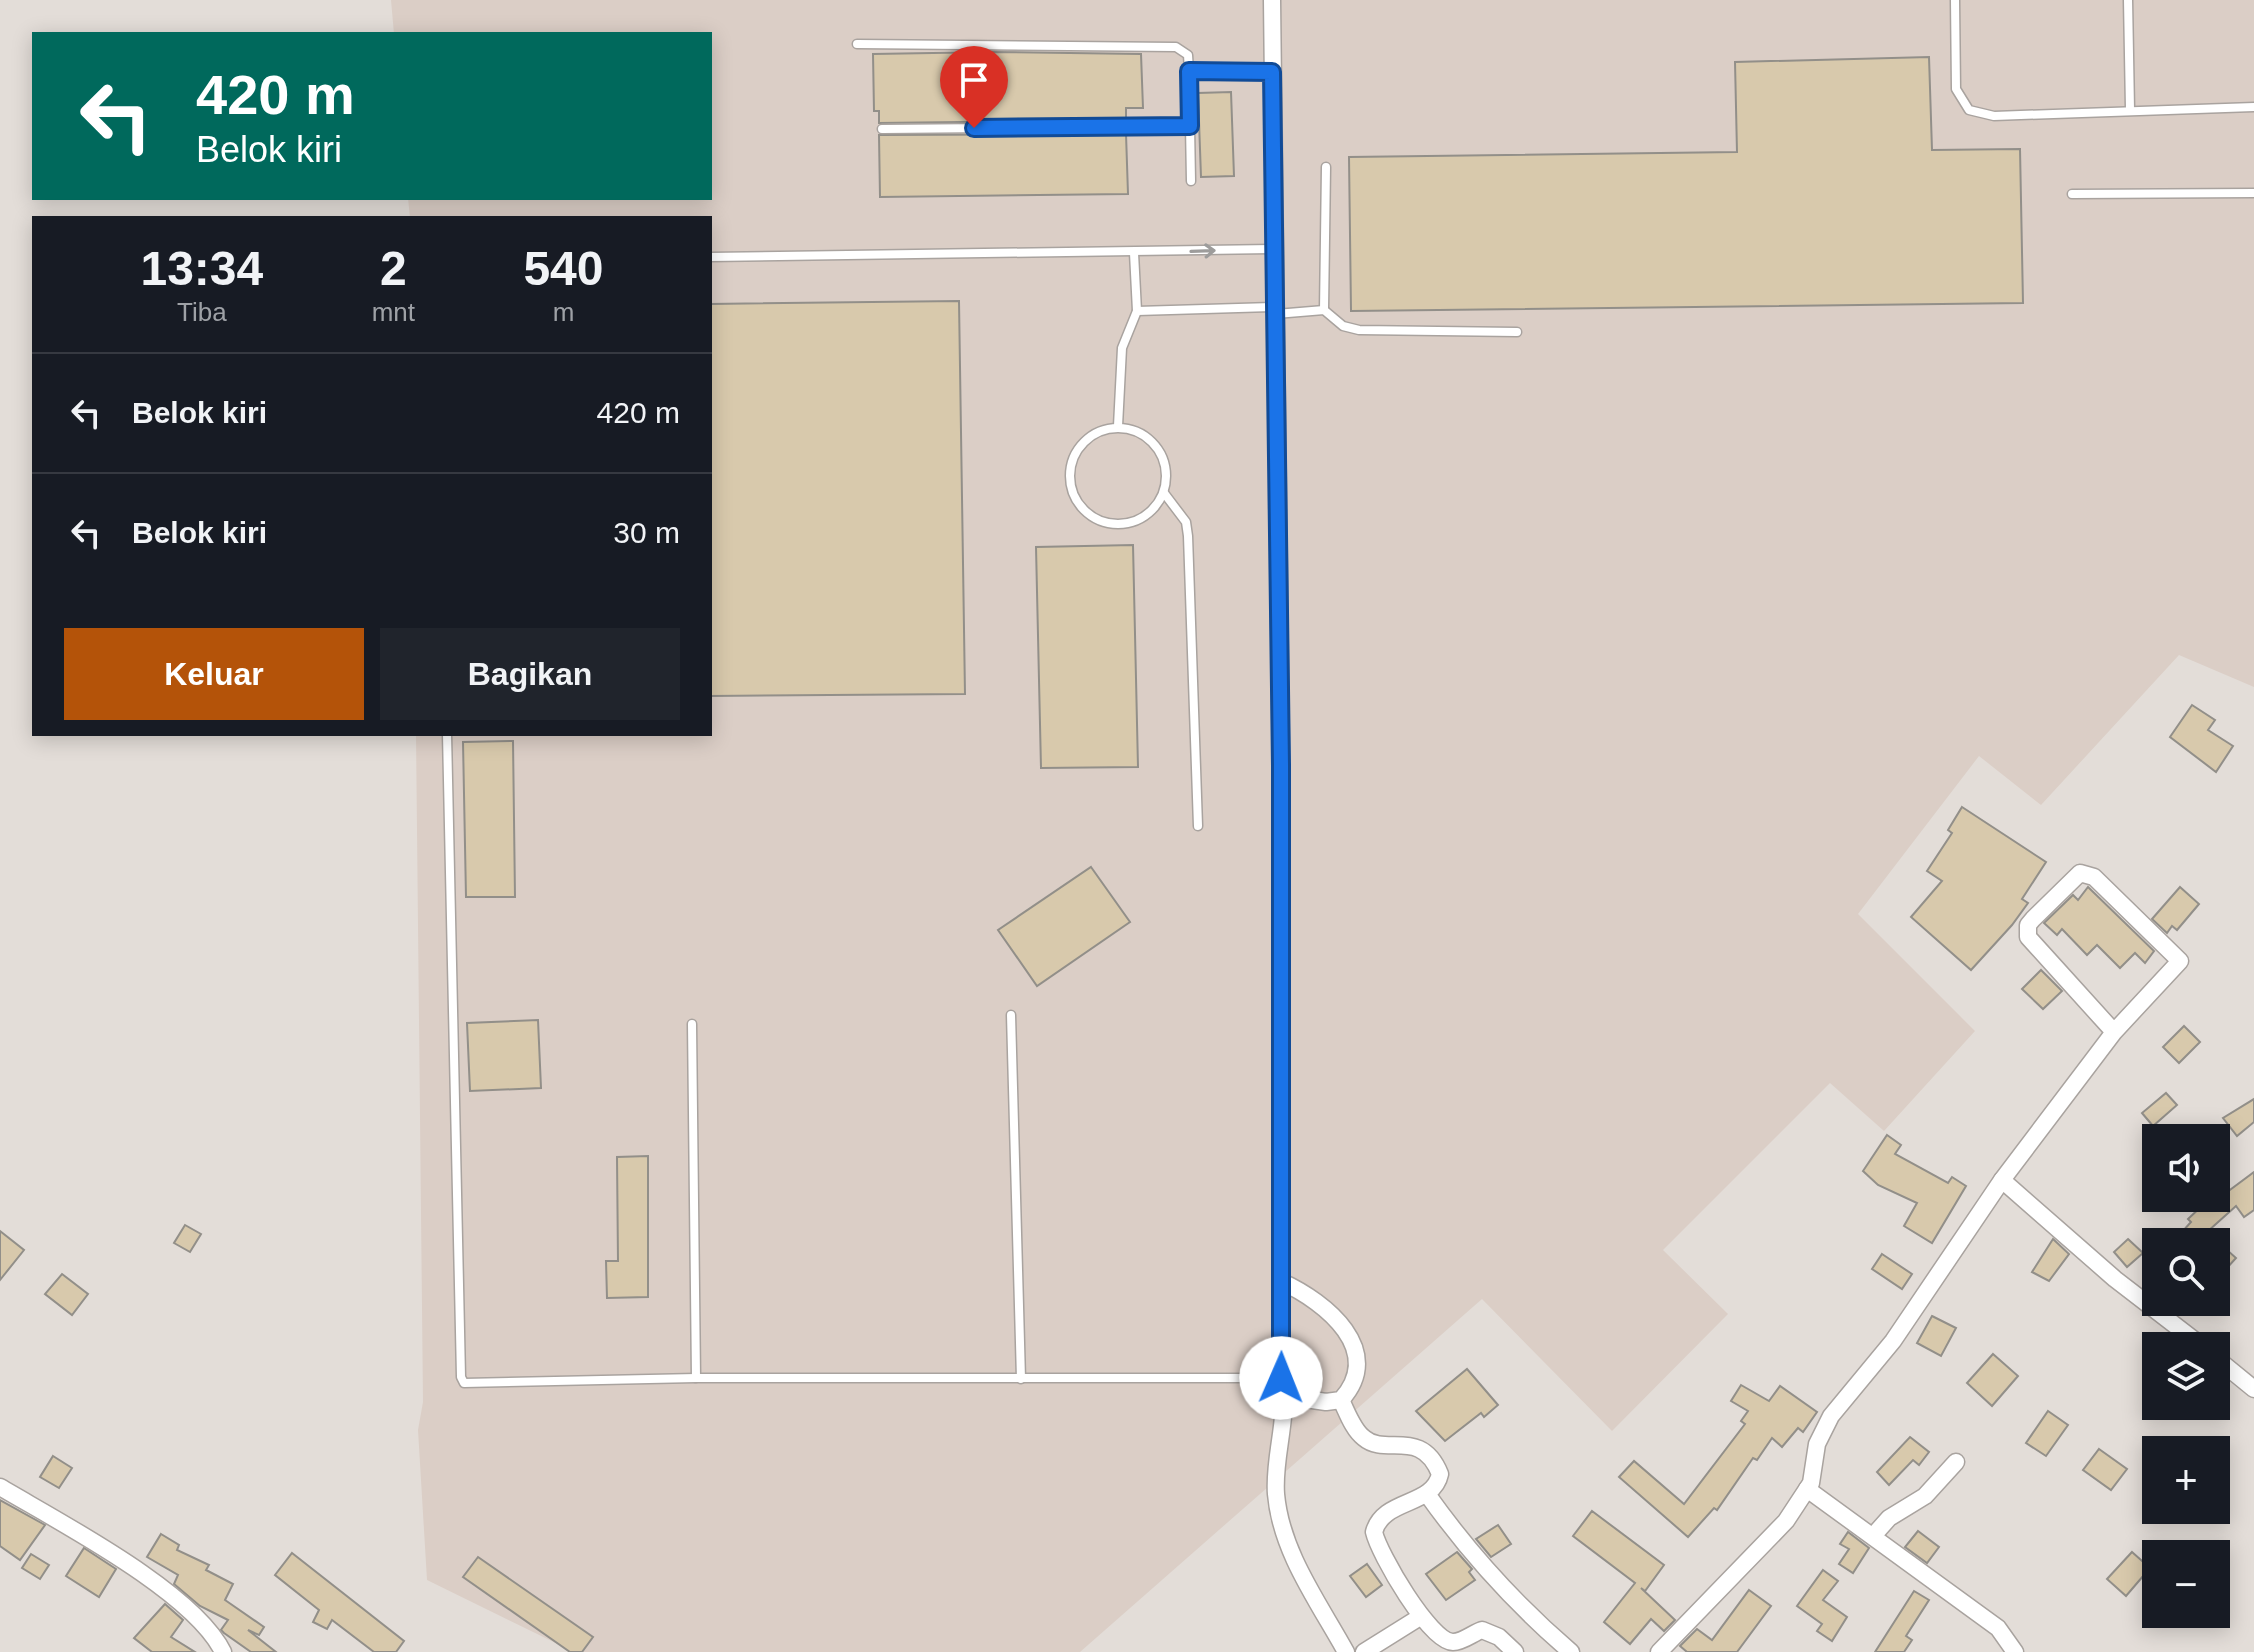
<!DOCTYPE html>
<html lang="id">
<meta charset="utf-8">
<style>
:root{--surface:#171b24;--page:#20242c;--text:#f1f3f6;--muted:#9ea1a6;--line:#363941;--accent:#b45309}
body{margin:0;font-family:Helvetica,sans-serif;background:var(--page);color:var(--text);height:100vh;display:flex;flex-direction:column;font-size:30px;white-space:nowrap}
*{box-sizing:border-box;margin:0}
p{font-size:26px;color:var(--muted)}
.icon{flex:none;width:44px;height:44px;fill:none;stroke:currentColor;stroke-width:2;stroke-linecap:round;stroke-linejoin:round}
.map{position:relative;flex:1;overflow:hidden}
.drawer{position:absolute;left:32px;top:216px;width:680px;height:520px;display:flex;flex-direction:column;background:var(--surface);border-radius:0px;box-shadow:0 4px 20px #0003}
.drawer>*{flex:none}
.banner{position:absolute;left:32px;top:32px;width:680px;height:168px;border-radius:0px;box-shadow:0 4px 20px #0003;background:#00695c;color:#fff;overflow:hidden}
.controls{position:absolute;left:2142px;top:1124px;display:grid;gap:16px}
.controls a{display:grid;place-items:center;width:88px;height:88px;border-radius:0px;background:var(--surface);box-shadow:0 4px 20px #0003;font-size:40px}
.pin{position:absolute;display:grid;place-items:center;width:68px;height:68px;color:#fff;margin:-82px -34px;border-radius:50% 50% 50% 0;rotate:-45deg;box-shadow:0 0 8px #0007}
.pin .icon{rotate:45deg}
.me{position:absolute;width:88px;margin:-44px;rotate:1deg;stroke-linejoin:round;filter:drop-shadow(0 0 6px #0008)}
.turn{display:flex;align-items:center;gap:28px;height:168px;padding:0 32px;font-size:36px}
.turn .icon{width:104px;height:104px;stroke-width:2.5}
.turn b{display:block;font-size:56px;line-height:68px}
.eta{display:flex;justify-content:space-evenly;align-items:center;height:136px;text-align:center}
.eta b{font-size:48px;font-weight:800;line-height:56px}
.primary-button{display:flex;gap:16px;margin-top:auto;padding:16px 32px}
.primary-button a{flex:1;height:92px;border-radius:0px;background:var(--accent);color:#fff;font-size:32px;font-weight:800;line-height:92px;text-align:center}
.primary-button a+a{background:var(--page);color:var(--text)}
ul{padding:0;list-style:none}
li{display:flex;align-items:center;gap:24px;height:120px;padding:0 32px;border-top:2px solid var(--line)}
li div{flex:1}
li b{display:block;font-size:30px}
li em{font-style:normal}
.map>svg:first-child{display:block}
.built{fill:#dbcec6}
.building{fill:#d8c9ac;stroke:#928f89;stroke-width:2}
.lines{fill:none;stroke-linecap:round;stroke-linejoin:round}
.service-casing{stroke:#a9a39f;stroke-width:11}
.minor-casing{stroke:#a9a39f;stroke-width:19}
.service{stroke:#fff;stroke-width:8}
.minor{stroke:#fff;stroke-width:16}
.oneway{stroke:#9d9c9b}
.route-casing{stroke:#114b97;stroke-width:20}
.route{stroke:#1a73e8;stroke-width:14}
</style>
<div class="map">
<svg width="2254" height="1652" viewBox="0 0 2254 1652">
<rect width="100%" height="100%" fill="#e3ddd8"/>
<!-- built -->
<polygon class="built" points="391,0 2254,0 2254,687 2179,655 2041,805 1979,756 1858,914 1975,1031 1884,1131 1830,1083 1663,1250 1728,1314 1612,1431 1482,1299 1080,1652 574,1652 427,1580 418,1430 423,1402 416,734 710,734 710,218 410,218 408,198 710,198 710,34 394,34"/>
<!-- building -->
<g class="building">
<polygon points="993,52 1141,54 1143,108 1126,108 1126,120 879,123 879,111 874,111 873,54"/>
<polygon points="1929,57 1932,150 2020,149 2023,303 1351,311 1349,157 1737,152 1735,62"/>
<polygon points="1231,92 1234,176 1201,177 1198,93"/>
<polygon points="1126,134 1128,194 880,197 879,135"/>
<polygon points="959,301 965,694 710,696 710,304"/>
<polygon points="1133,545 1138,767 1041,768 1036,547"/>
<polygon points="2192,705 2215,720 2208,730 2233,746 2216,772 2170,737"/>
<polygon points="513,741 515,897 466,897 463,742"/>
<polygon points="1962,807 2046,862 2022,899 2028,903 2012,925 1971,970 1911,917 1942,881 1927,871 1952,833 1948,830"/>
<polygon points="1091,867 1130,922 1037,986 998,930"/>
<polygon points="2088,887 2154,951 2145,963 2135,953 2120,968 2097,945 2087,955 2062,929 2057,935 2044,923 2073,895 2078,900"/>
<polygon points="2180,887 2199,904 2177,930 2172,926 2167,933 2152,919"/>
<polygon points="2041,970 2062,991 2043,1009 2022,989"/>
<polygon points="538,1020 541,1088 470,1091 467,1023"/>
<polygon points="2184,1026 2200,1042 2179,1063 2163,1047"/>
<polygon points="2166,1093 2177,1105 2153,1126 2142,1113"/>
<polygon points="2254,1099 2254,1122 2237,1136 2223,1118"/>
<polygon points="1887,1135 1901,1145 1895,1154 1948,1183 1952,1177 1966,1186 1932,1243 1904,1226 1917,1203 1878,1185 1863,1171"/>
<polygon points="648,1156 648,1297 607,1298 606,1261 618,1261 617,1157"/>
<polygon points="2254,1172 2254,1210 2244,1217 2236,1206 2207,1232 2236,1258 2216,1280 2216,1242 2173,1242 2191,1222 2188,1219 2204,1204 2207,1207"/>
<polygon points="185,1225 201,1234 190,1252 174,1243"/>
<polygon points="0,1231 24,1250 0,1280"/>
<polygon points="2053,1239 2069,1254 2049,1281 2032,1272"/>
<polygon points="2128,1239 2143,1253 2127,1267 2114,1252"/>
<polygon points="1882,1254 1912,1274 1902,1289 1872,1269"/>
<polygon points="62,1274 88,1294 72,1315 45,1294"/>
<polygon points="1932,1316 1956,1328 1941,1356 1917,1343"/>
<polygon points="1993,1354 2018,1376 1992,1406 1967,1383"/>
<polygon points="1467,1369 1498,1405 1484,1417 1481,1413 1445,1441 1416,1411"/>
<polygon points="1741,1385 1769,1401 1780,1386 1817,1412 1803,1432 1798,1428 1782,1447 1772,1438 1757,1460 1753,1458 1717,1510 1714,1508 1688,1537 1619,1477 1634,1461 1684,1504 1745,1424 1741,1421 1748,1411 1731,1401"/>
<polygon points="2048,1411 2068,1425 2046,1456 2026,1443"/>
<polygon points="1910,1437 1929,1452 1919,1465 1913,1460 1889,1485 1877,1472"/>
<polygon points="2099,1449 2127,1469 2111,1490 2083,1470"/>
<polygon points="53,1456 72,1468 59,1488 40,1477"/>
<polygon points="0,1500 45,1525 20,1560 0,1546"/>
<polygon points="1592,1511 1664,1565 1645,1591 1641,1588 1675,1620 1664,1631 1651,1619 1630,1644 1604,1622 1635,1583 1573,1536"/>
<polygon points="1498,1525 1511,1544 1491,1557 1476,1539"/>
<polygon points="1918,1531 1939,1547 1927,1563 1905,1547"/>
<polygon points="1848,1532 1869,1548 1853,1573 1839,1564 1849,1549 1840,1544"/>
<polygon points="161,1534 179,1545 177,1550 209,1565 206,1570 233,1584 225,1600 264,1627 259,1635 248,1630 276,1652 251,1652 224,1633 221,1630 228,1620 200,1606 174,1584 178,1575 147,1557"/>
<polygon points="84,1548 116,1569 99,1597 66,1576"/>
<polygon points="1457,1552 1472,1569 1469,1572 1475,1580 1446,1600 1426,1574"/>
<polygon points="2132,1552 2150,1568 2126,1596 2107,1579"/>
<polygon points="292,1553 404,1641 396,1652 374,1652 332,1620 327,1629 313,1622 319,1610 275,1575"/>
<polygon points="31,1554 49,1565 40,1579 22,1568"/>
<polygon points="478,1557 593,1637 582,1652 570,1652 463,1577"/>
<polygon points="1367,1564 1382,1585 1366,1597 1350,1576"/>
<polygon points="1823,1570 1838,1581 1823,1600 1847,1617 1832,1641 1817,1631 1822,1624 1797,1606"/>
<polygon points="1749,1590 1771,1606 1737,1652 1687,1652 1680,1646 1697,1629 1712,1640"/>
<polygon points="1914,1591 1929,1600 1906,1636 1912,1640 1904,1652 1875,1652"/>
<polygon points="165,1604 183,1620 171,1637 195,1652 152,1652 134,1638"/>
</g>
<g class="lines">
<!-- service casing -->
<g class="service-casing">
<g id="service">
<polyline points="1955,0 1956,89 1969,110 1994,116 2254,107"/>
<polyline points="2128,0 2130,109"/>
<polyline points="857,44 1176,47 1188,55 1189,71 1272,72"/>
<polyline points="1189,71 1191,181"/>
<polyline points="882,129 1190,126"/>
<polyline points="2072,194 2254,193"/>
<polyline points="710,257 1273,249"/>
<polyline points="1324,310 1326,167"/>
<polyline points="1137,311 1274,307"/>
<polyline points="1276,314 1324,310 1343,326 1359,330 1517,332"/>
<polyline points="1118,426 1122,348 1137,311 1134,253"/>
<circle cx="1118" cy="476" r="48"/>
<polyline points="1164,493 1186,522 1188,536 1198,826"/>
<polyline points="447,734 461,1377 464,1383 696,1378 1281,1378"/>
<polyline points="1011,1015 1021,1379"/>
<polyline points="692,1024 696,1378"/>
</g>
</g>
<!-- minor casing -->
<g class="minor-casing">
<g id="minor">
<path d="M 1272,0 L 1281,765 L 1281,1378 C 1290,1417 1273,1455 1276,1494 C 1281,1552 1319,1603 1346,1652"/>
<polyline points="2002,1180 2115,1279 2202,1346"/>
<path d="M 1282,1282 C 1326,1302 1386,1351 1341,1400 L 1326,1402 L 1285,1396"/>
<polyline points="2216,1358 2254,1389"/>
<path d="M 1341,1400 C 1347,1412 1353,1430 1364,1438 C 1386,1457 1421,1427 1440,1474 C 1433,1507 1383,1498 1374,1532 C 1379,1554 1430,1642 1453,1642 C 1463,1642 1473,1633 1482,1630 L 1499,1637 L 1515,1652"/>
<path d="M 0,1487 C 59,1522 194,1592 223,1652"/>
<polyline points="1807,1489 1998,1628 2015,1652"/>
<path d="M 1427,1494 C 1469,1553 1516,1605 1571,1652"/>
<polyline points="1873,1536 1889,1518 1925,1496 1956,1462"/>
<polyline points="1364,1652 1420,1617"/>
<polyline points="1659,1652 1786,1521 1811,1483 1817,1444 1831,1416 1893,1341 2002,1180 2114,1032 2028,937 2028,925 2033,919 2080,873 2094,877 2180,961 2114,1032"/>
</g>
</g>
<!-- service -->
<use href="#service" class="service"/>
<!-- minor -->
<use href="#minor" class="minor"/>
</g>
<!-- one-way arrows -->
<defs><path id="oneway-shaft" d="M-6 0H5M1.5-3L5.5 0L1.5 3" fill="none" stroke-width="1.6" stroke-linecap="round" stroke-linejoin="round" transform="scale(2)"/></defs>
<use class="oneway" href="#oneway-shaft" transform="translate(1203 251) rotate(-2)"/>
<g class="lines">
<!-- route casing -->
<g class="route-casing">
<polyline id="route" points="974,128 1190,126 1189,71 1272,72 1281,765 1281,1378"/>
</g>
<!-- route -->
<use href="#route" class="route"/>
</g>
</svg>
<div class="controls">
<a><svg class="icon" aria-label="sound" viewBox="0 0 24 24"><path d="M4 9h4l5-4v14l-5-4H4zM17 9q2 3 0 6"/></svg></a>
<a><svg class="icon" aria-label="search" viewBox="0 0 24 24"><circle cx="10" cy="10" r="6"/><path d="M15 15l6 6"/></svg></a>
<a><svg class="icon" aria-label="layers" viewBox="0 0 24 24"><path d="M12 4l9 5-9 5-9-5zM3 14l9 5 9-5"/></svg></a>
<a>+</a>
<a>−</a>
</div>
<div class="pin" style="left:974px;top:128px;background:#d93025"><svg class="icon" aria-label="arrive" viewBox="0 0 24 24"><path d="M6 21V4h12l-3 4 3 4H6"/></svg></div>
<svg class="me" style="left:1281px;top:1378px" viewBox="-20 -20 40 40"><circle r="19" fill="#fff"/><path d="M0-13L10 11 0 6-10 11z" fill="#1a73e8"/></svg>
<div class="banner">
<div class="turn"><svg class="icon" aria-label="left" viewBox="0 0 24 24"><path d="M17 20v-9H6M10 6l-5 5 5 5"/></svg><div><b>420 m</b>Belok kiri</div></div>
</div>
<section class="drawer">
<div class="eta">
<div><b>13:34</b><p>Tiba</p></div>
<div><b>2</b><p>mnt</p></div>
<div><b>540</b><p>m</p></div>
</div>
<ul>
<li><svg class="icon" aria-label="left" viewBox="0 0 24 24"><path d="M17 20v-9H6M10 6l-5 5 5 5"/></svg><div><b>Belok kiri</b></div><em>420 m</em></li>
<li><svg class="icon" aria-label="left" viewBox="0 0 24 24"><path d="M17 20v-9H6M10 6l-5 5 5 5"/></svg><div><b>Belok kiri</b></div><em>30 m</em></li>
</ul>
<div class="primary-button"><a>Keluar</a><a>Bagikan</a></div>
</section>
</div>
